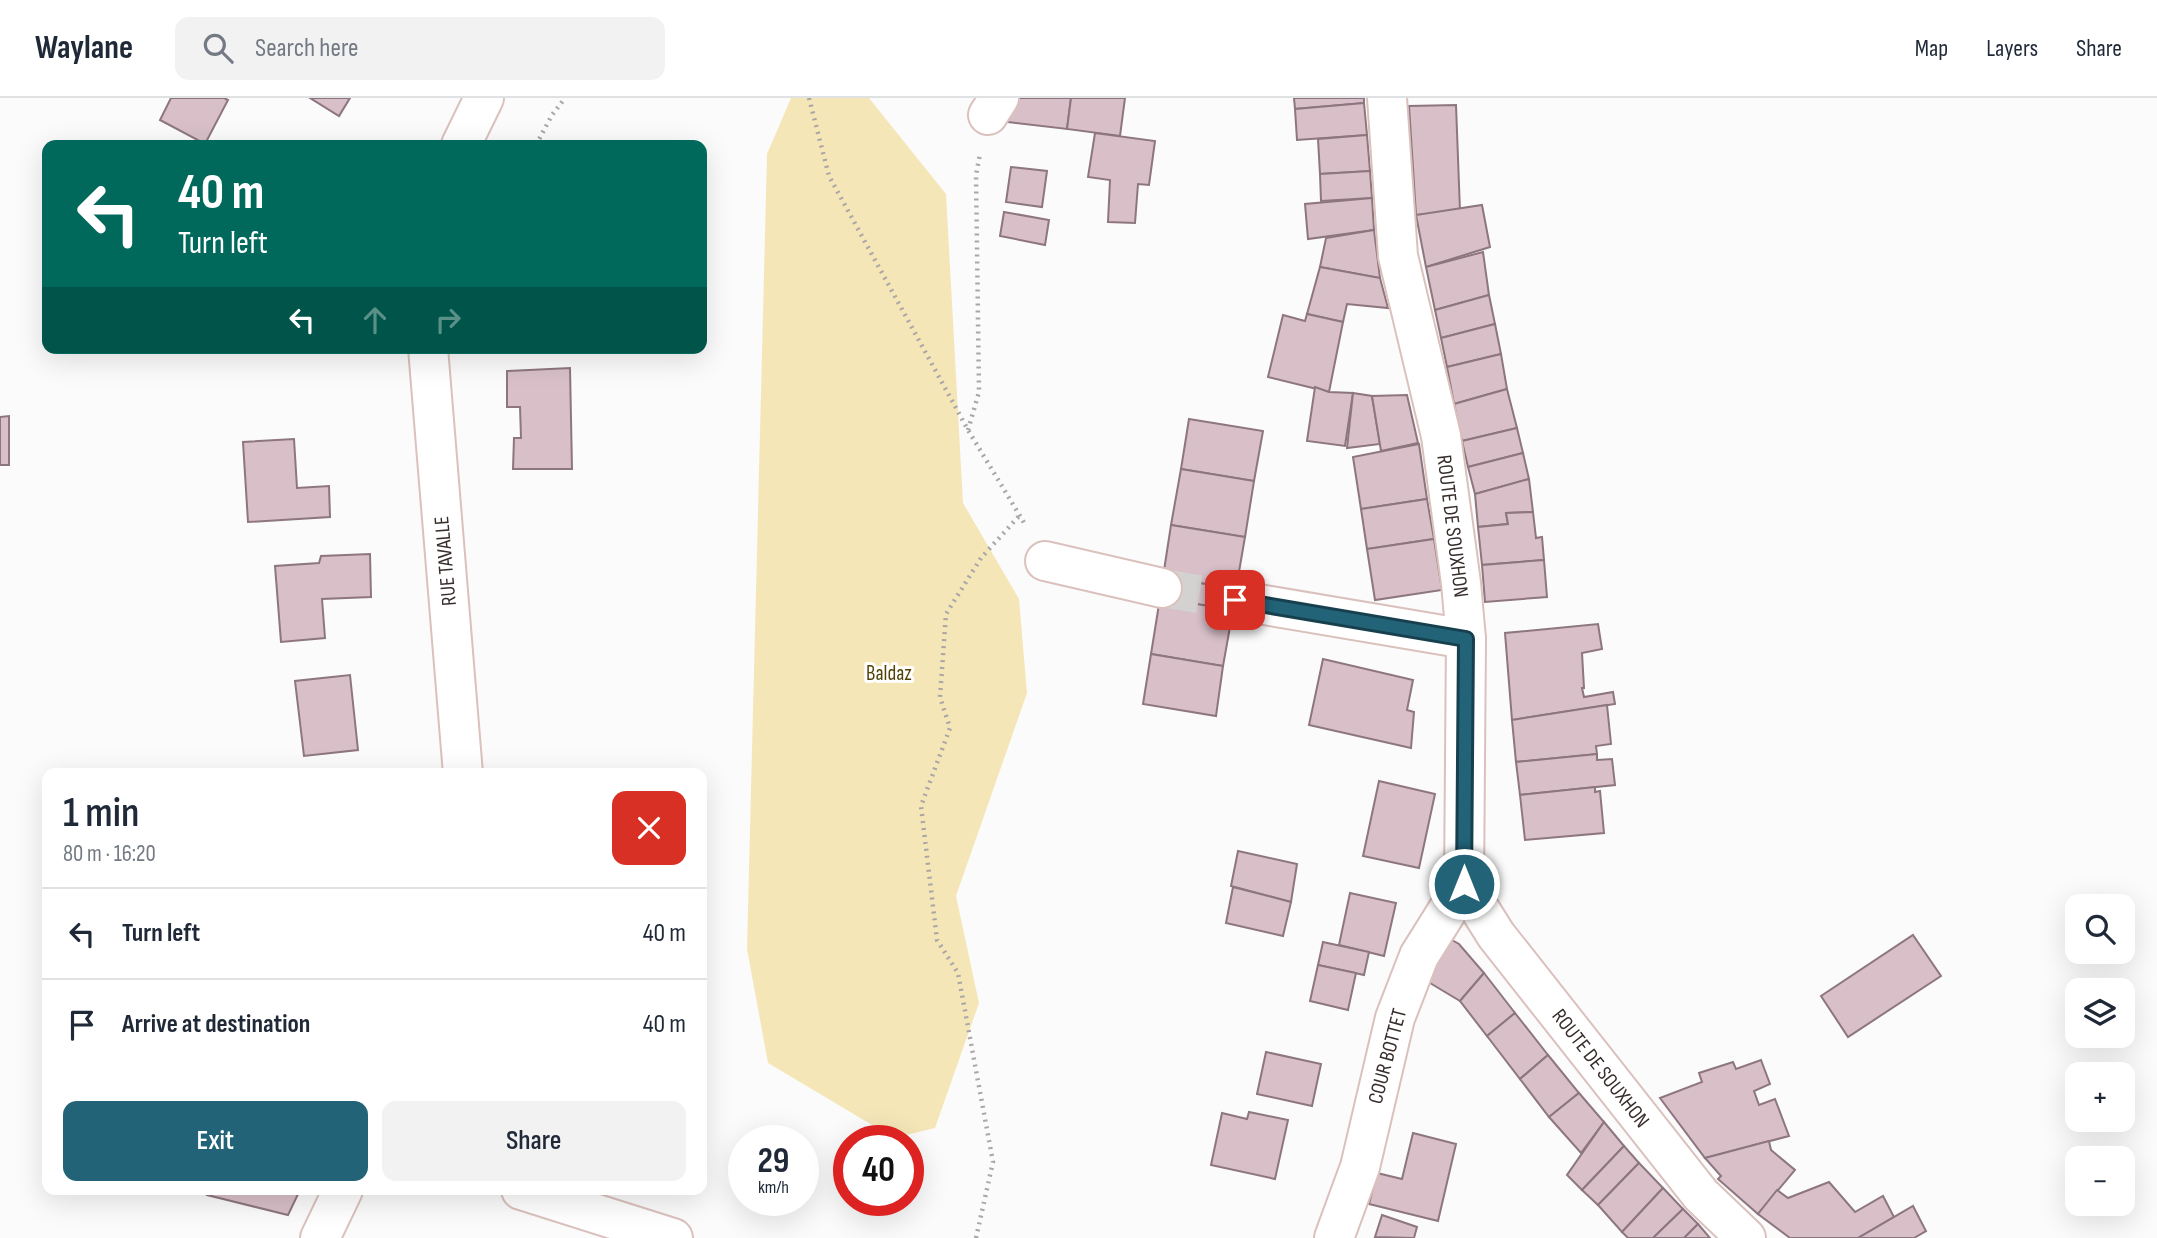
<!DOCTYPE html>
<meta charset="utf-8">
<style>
:root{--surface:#fff;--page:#f2f2f3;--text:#1f2937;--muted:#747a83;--line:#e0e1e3;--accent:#226378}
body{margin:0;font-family:"Sofia Sans Condensed",sans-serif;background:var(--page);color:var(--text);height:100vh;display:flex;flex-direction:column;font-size:26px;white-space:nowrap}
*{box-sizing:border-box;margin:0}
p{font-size:23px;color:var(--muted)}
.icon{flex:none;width:38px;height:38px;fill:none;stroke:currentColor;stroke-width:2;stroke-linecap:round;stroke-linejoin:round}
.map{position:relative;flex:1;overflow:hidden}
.sheet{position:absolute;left:42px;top:670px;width:665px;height:427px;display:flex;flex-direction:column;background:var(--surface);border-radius:14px;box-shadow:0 7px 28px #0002}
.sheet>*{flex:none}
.banner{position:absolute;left:42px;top:42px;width:665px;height:214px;border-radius:14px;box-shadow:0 7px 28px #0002;background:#00695c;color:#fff;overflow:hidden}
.controls{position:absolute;left:2065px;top:796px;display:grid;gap:14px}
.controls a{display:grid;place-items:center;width:70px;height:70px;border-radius:14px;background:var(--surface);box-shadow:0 7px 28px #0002;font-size:35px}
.speed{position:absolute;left:728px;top:1027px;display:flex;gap:14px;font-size:35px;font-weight:700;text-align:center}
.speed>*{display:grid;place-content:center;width:91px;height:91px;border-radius:50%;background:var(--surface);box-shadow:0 7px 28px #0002;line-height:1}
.speed small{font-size:18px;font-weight:400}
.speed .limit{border:10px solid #d22;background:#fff;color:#111}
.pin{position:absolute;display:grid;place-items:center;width:60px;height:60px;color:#fff;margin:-30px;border-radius:14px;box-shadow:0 4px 10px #0006}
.me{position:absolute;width:77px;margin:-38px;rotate:0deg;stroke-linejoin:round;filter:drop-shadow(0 0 5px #0008)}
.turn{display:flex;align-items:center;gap:24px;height:147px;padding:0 21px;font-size:32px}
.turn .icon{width:91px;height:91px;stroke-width:2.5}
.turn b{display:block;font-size:49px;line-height:60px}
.lanes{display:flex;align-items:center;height:66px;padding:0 21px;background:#0003;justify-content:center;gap:35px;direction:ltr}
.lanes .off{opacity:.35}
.round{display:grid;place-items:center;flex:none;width:74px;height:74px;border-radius:14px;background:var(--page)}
.summary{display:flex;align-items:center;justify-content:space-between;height:119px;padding:0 21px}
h1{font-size:42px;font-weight:600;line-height:52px}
.primary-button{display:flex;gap:14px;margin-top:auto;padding:14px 21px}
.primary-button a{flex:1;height:80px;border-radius:14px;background:var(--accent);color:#fff;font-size:28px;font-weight:600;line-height:80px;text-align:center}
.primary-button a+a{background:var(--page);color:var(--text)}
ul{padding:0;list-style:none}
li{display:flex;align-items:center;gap:21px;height:91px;padding:0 21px;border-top:2px solid var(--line)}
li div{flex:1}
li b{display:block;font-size:26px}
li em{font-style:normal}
header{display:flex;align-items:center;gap:42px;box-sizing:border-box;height:98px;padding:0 35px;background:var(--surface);border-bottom:2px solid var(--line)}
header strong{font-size:33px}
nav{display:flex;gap:38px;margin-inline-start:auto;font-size:24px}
.search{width:490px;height:63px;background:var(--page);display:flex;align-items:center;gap:18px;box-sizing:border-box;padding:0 24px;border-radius:14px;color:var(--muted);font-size:26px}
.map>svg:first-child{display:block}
.green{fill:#f5e6b8}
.building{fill:#d8bfc8;stroke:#8d767f;stroke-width:2}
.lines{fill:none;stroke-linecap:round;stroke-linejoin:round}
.minor-tunnel{stroke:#d4d2d1;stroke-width:38;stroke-dasharray:38 19;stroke-linecap:butt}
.minor-casing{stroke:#dbc1be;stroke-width:42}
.path{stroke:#aba6a6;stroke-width:4.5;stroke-dasharray:2 5;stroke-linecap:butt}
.minor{stroke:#fff;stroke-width:38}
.route-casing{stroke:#16404e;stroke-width:18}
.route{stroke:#226378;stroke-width:12}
.labels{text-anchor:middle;stroke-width:6;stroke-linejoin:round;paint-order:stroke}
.street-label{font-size:21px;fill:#372d2b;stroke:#fff}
.park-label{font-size:21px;fill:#534208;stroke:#fff}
</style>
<header>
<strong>Waylane</strong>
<div class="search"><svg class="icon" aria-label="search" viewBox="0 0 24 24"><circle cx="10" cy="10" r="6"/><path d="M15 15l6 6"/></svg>Search here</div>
<nav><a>Map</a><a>Layers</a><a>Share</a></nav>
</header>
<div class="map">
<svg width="2157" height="1140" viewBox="0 0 2157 1140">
<rect width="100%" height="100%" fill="#fbfbfb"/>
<!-- green -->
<polygon class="green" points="791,0 869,0 946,96 963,405 1019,501 1027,595 956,798 979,905 935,1030 894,1040 768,965 747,851 767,56"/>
<!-- building -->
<g class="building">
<polygon points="171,0 224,0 228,2 205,46 160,22"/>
<polygon points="310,0 350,0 339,18"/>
<polygon points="1015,0 1071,0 1067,31 999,23"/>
<polygon points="1071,0 1125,0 1120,38 1067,31"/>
<polygon points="1294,0 1364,0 1364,5 1295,11"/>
<polygon points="1364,5 1367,37 1297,42 1295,11"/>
<polygon points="1456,7 1460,113 1416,117 1409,8"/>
<polygon points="1095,35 1155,43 1149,87 1138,86 1135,125 1108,124 1110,82 1088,79"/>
<polygon points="1367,37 1370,73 1320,76 1318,41"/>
<polygon points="1011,69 1047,73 1042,109 1006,104"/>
<polygon points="1370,73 1372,100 1321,103 1320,76"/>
<polygon points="1372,100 1374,132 1308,141 1305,106"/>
<polygon points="1482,107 1490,149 1426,169 1416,117"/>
<polygon points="1004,114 1049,122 1045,147 1000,138"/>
<polygon points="1374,132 1380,180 1320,169 1326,140"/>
<polygon points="1483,154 1489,197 1435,212 1426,169"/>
<polygon points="1320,169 1380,180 1388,210 1347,206 1343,224 1307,216"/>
<polygon points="1489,197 1495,226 1441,240 1435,212"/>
<polygon points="1307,216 1343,224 1329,294 1268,279 1283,217 1305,223"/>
<polygon points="1495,226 1501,256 1447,269 1441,240"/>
<polygon points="1501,256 1507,291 1454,306 1447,269"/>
<polygon points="570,270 572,371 513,371 514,340 521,340 520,309 507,309 507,273"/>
<polygon points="1315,289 1329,294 1353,295 1345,348 1307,343"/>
<polygon points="1507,291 1517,330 1462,343 1454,306"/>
<polygon points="1353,295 1372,298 1380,346 1347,350"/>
<polygon points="1407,297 1418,345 1381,353 1372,298"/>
<polygon points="9,318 9,367 0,367 0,319"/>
<polygon points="1189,321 1263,333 1254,383 1181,371"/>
<polygon points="1517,330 1523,355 1468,369 1462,343"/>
<polygon points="294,341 297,390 329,388 330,419 248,424 243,344"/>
<polygon points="1419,346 1427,401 1361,411 1353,359"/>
<polygon points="1523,355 1529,381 1475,396 1468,369"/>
<polygon points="1181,371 1254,383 1245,439 1171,427"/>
<polygon points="1529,381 1533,414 1506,415 1508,426 1478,429 1475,396"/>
<polygon points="1427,401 1434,441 1367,451 1361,411"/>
<polygon points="1533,414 1536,440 1542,439 1544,462 1482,467 1478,429 1508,426 1506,415"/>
<polygon points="1171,427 1245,439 1236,491 1163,479"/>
<polygon points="1434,441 1442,492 1375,502 1367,451"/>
<polygon points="370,456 371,499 322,501 325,540 281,544 275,468 319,465 321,458"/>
<polygon points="1544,462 1547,499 1485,504 1482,467"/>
<polygon points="1163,479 1236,491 1233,512 1160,500"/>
<polygon points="1160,500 1233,512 1223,568 1151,556"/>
<polygon points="1598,526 1602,551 1582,555 1584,590 1582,590 1584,599 1613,594 1615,606 1512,622 1505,535"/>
<polygon points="1151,556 1223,568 1216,618 1143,606"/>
<polygon points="1323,561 1413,582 1407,612 1414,614 1411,650 1309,627"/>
<polygon points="350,577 358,652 304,658 295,583"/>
<polygon points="1607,607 1611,646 1596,648 1597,656 1516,664 1512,622"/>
<polygon points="1597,656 1597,662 1612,661 1615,687 1520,697 1516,664"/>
<polygon points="1379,683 1435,696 1419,770 1363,758"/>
<polygon points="704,688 706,721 702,722 702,689"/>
<polygon points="1595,689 1595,694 1600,693 1604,735 1525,742 1520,697"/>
<polygon points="1238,753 1297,766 1291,804 1231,788"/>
<polygon points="1233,789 1291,804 1283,838 1226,825"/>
<polygon points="1350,795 1396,805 1384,858 1339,847"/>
<polygon points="1443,837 1459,846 1484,875 1460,903 1420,879"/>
<polygon points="1913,837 1941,878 1848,939 1821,898"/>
<polygon points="1323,844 1369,854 1364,877 1318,867"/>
<polygon points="1318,867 1356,875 1348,912 1310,903"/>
<polygon points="1484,875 1515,915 1487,938 1460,903"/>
<polygon points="1515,915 1548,957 1520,981 1487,938"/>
<polygon points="1266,954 1321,966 1312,1008 1257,996"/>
<polygon points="1548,957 1579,995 1549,1019 1520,981"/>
<polygon points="1761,962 1770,986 1754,993 1759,1007 1775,1001 1789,1038 1705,1060 1660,1000 1702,984 1699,975 1733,964 1736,971"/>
<polygon points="1579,995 1604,1024 1581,1055 1549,1019"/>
<polygon points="1249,1014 1288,1022 1275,1081 1211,1067 1222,1015 1247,1021"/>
<polygon points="1604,1024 1624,1048 1582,1092 1567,1077"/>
<polygon points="1413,1035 1456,1046 1438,1123 1369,1106 1377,1075 1402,1081"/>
<polygon points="1769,1043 1771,1052 1795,1072 1758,1116 1718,1081 1721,1078 1705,1060"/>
<polygon points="1624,1048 1639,1065 1598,1107 1582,1092"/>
<polygon points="1639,1065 1663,1090 1622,1134 1598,1107"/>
<polygon points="1829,1084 1855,1114 1883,1098 1894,1119 1858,1140 1790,1140 1758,1116 1777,1092 1788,1100"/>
<polygon points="1663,1090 1683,1111 1653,1140 1628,1140 1622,1134"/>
<polygon points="209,1092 300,1092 288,1117 207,1097"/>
<polygon points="1913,1108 1926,1133 1914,1140 1858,1140"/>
<polygon points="1683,1111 1698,1126 1684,1140 1653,1140"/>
<polygon points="1382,1117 1417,1129 1414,1140 1375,1139"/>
<polygon points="1698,1126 1710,1140 1684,1140"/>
</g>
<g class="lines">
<!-- minor-tunnel -->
<polyline class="minor-tunnel" points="1162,490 1235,502"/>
<!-- minor casing -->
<g class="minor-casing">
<g id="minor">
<polyline points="1387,0 1398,158 1441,338 1461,485 1466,541 1464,786 1496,837 1701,1097 1746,1140"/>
<polyline points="988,17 999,0"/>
<polyline points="461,47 484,0"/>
<polyline points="428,250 463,676"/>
<polyline points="1045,463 1162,490"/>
<polyline points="1235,502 1466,541"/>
<polyline points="521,1092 673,1140"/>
<polyline points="320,1140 343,1092"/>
<polyline points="1334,1140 1360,1069 1395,920 1419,858 1464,786"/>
</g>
</g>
<!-- path -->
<g class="path">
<polyline points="809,0 829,78 968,332 1026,428"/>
<polyline points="536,47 552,17 565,0"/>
<polyline points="968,332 979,294 976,77 980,56"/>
<polyline points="976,1140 993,1064 958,875 937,842 921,708 950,630 940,599 946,516 981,460 1020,417"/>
</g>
<!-- minor -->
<use href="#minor" class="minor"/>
</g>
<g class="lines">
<!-- route casing -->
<g class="route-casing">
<polyline id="route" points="1235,502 1466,541 1464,786"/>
</g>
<!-- route -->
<use href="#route" class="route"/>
</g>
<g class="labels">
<!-- street labels -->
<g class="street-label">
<text transform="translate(1453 428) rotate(83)" y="7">ROUTE DE SOUXHON</text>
<text transform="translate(445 463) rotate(-95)" y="7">RUE TAVALLE</text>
<text transform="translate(1387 958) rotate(-75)" y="7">COUR BOTTET</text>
<text transform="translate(1601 970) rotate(52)" y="7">ROUTE DE SOUXHON</text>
</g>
<!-- park labels -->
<g class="park-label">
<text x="889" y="582">Baldaz</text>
</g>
</g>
</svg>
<div class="controls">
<a><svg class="icon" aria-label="search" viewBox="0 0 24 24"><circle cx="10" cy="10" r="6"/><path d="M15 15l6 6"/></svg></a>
<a><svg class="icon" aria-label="layers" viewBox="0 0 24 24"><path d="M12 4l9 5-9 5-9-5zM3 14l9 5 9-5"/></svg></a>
<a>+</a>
<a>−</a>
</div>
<div class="speed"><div>29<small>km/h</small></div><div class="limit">40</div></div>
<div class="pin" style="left:1235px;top:502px;background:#d93025"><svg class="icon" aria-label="arrive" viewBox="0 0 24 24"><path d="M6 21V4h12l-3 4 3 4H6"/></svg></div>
<svg class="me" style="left:1464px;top:786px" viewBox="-20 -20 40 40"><circle r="17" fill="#226378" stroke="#fff" stroke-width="3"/><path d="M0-11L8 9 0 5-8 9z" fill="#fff"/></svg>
<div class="banner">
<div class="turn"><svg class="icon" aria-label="left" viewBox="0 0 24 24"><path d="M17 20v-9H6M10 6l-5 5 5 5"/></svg><div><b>40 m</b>Turn left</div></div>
<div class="lanes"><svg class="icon" aria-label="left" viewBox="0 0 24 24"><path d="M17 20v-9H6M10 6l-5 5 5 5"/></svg><svg class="icon off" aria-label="ahead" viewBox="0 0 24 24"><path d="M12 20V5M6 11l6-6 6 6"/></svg><svg class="icon off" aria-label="right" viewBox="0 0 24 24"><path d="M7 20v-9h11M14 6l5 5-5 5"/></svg></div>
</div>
<section class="sheet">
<div class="summary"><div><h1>1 min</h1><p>80 m · 16:20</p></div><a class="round" style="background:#d93025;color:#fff"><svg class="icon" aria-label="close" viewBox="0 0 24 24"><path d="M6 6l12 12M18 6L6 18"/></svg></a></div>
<ul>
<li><svg class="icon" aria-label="left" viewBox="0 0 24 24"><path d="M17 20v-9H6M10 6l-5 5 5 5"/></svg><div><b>Turn left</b></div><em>40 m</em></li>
<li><svg class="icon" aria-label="arrive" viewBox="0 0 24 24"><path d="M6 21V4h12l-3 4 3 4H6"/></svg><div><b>Arrive at destination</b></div><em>40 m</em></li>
</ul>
<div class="primary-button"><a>Exit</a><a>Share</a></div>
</section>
</div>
